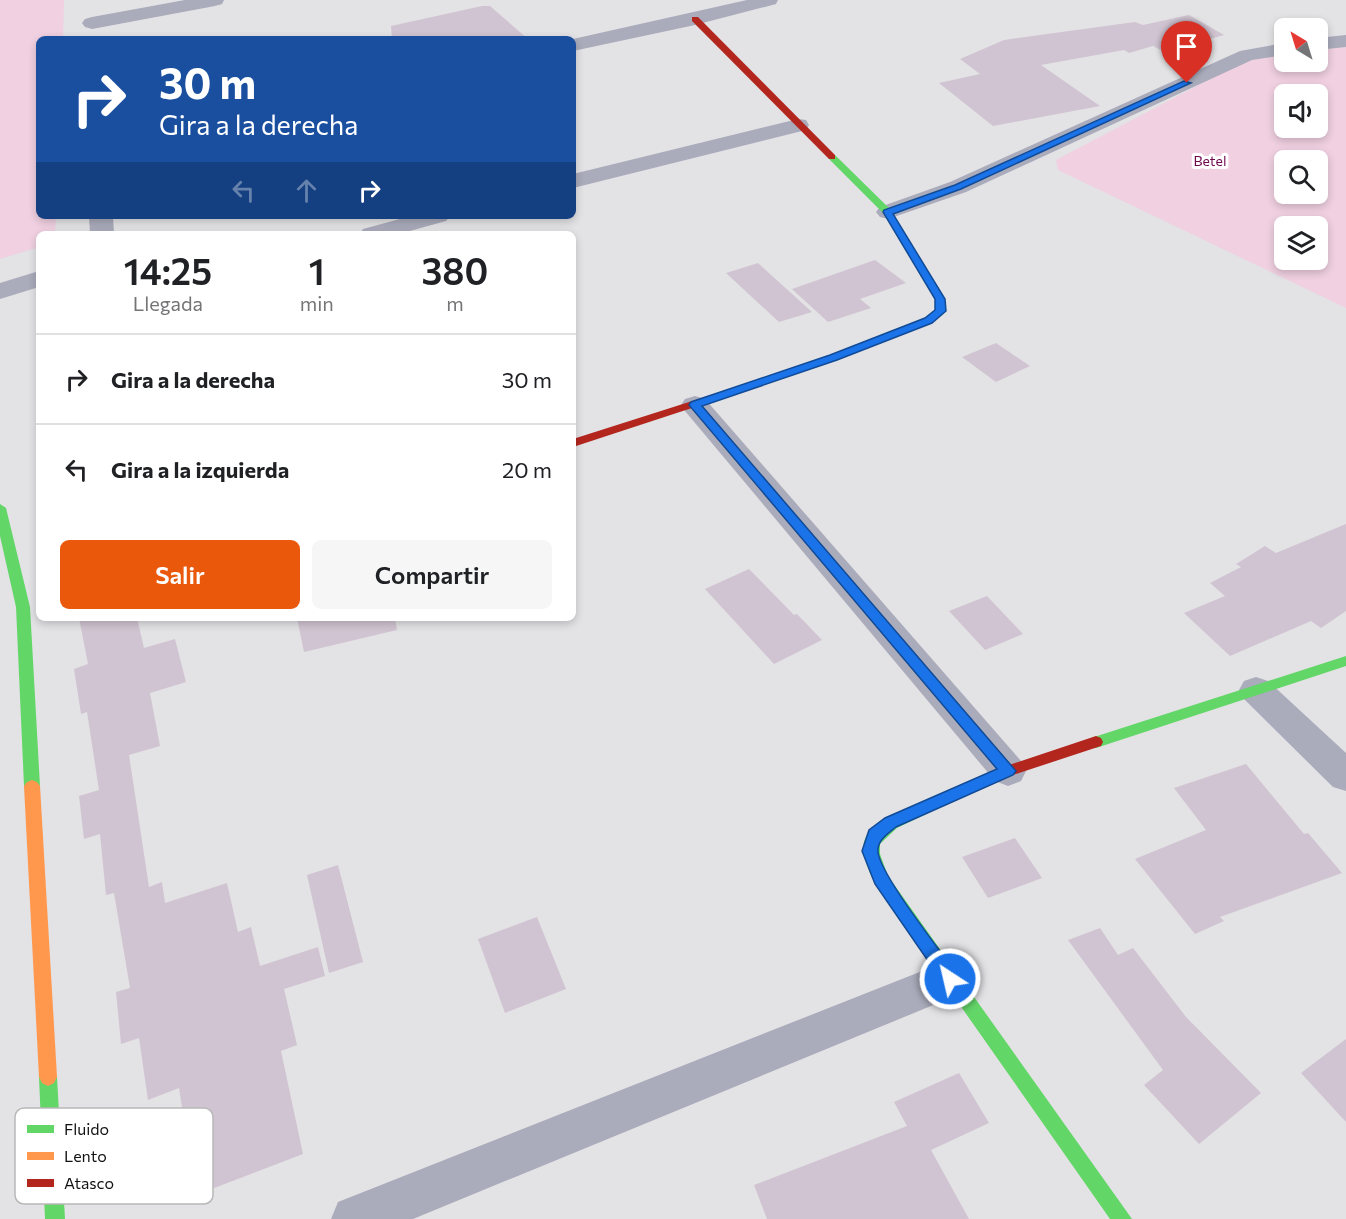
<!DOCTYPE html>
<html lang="es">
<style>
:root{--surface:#fff;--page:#f6f6f6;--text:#202124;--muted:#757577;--line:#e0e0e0;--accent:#ea580c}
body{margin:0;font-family:Commissioner,sans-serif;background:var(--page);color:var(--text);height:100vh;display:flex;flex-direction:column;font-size:22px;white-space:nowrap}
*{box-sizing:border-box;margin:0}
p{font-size:20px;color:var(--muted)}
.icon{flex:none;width:33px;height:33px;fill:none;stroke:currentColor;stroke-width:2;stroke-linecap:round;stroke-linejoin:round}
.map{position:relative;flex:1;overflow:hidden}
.drawer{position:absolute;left:36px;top:231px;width:540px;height:390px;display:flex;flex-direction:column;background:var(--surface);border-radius:9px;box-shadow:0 3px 9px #0003}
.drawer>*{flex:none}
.hud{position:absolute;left:36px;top:36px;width:540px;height:183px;border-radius:9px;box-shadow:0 3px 9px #0003;background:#1a4fa0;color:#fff;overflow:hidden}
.needle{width:39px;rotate:322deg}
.tools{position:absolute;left:1274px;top:18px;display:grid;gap:12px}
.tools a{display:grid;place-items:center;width:54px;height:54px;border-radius:9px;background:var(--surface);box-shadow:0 3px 9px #0003;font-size:30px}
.pin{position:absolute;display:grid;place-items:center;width:51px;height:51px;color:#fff;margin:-62px -26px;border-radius:50% 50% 50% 0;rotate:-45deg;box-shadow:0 0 6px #0007}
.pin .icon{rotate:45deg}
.me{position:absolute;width:66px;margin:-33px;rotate:325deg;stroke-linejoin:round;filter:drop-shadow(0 0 4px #0008)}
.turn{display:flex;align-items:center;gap:21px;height:126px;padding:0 24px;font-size:27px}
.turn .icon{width:78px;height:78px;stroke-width:2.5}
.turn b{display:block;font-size:42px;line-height:51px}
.lanes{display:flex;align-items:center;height:57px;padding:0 24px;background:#0003;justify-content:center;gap:30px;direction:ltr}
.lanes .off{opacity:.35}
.eta{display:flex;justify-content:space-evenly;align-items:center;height:102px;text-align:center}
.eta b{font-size:36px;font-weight:600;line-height:42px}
.button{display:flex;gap:12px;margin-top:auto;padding:12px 24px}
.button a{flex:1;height:69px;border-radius:9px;background:var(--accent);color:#fff;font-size:24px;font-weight:600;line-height:69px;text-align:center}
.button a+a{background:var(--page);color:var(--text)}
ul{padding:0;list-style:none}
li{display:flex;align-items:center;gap:18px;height:90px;padding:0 24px;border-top:2px solid var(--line)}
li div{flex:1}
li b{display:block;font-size:22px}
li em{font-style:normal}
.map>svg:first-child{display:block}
.green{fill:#f0d0e1;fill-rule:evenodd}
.building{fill:#d1c4d2}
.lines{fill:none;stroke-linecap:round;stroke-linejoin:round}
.street{fill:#aaabbb;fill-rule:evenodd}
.fast{fill:#63d668;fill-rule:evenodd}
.slow{fill:#ff974d;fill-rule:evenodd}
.jam{fill:#b3261e;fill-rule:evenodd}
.route{fill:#1a73e8;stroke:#114b97;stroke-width:1.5}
.labels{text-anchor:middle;stroke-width:6;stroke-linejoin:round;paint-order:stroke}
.far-park-label{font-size:14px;fill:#6f074d;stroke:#fff}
.key{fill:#fff;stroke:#b8b8b8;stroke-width:1.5}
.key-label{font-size:16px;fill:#121113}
</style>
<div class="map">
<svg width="1346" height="1219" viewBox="0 0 1346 1219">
<rect width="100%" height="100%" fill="#e3e2e5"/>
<!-- green -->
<g class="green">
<polygon points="0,0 64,0 63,39 39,39 39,216 56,216 55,234 39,234 39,247 0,259"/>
<path d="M 1346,47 L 1346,308 L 1058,170 L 1056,160 L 1250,58 L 1284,54 L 1284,62 L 1317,62 L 1317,50 ZM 1284,94 L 1317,94 L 1317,128 L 1284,128 ZM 1284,160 L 1317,160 L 1317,194 L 1284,194 ZM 1284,226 L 1317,226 L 1317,260 L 1284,260 Z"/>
</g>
<!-- building -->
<g class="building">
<polygon points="482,6 490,6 528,39 392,39 391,26"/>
<polygon points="1189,15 1224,35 1165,52 1153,46 1129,53 1124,50 1041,65 1100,106 993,126 939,83 980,74 960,59 1004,40 1135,22 1143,25"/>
<polygon points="875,260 906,283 860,299 871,308 828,322 792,289"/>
<polygon points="758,263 812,312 779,322 726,273"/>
<polygon points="996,343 1030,366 996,382 962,357"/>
<polygon points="1346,524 1346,611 1321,628 1311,621 1230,656 1184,613 1225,596 1210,583 1241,567 1236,564 1265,546 1276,553"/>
<polygon points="749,569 794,615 797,614 822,640 774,664 705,589"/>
<polygon points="987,596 1023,634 985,650 949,611"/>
<polygon points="79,618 137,618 144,648 175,639 186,682 150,693 160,746 129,755 149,887 162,882 165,903 227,883 238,932 251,927 260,966 318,947 325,976 284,989 297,1045 281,1051 303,1154 196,1195 179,1088 148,1100 139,1038 121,1044 116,992 130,988 114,893 106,895 100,834 84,839 79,796 99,790 87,712 81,714 74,669 88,664"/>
<polygon points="297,618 395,618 397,630 304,652"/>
<polygon points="1246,764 1304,834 1308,833 1342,873 1220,917 1224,921 1195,934 1135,859 1206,830 1174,788"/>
<polygon points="1015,838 1042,878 988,898 962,857"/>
<polygon points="338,865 363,962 329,973 307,875"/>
<polygon points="537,917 566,989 505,1013 478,939"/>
<polygon points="1100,928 1118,955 1133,948 1186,1017 1261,1093 1199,1144 1144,1085 1163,1070 1068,940"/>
<polygon points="1346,1039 1346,1122 1301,1073"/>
<polygon points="959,1073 989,1123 931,1150 969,1219 767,1219 754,1185 907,1126 894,1102"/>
</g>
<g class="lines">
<!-- street -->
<g class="street">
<polygon points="185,0 224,0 222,4 215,6 92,29 85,27 82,23 85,19 92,17"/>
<polygon points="747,0 778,0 776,4 695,25 573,51 573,39"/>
<polygon points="1346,35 1346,47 1317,50 1317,38"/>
<polygon points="1284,43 1284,55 1252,60 966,192 888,219 880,217 876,212 880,207 950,182 1240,51"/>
<polygon points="798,119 806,120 809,125 806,130 573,188 573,174"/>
<polygon points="89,216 113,216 114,234 90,234"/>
<polygon points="411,216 450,216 446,221 399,234 360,234 363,229"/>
<polygon points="39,271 39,287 0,299 0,283"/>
<polygon points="695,396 705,399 1021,761 1026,771 1021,781 1008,786 995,781 685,411 681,405 685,399"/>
<polygon points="1256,677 1268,681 1346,753 1346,791 1333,787 1244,699 1239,690 1244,681"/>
<polygon points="950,960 965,966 971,979 965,992 413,1219 331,1219 338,1202"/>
</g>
<!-- fast -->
<g class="fast">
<polygon points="829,155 835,155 891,210 945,299 946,311 932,322 838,360 759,386 751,386 751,382 830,356 924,318 936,310 935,299 884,214 829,159"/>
<polygon points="0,504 6,508 30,607 40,786 37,790 32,792 27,790 24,786 16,607 0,536"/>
<polygon points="1346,656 1346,666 1096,748 1091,746 1089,742 1091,738"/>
<path d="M 923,803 L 928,805 L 931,809 L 928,813 L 897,828 L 880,844 L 880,854 L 888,876 L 1132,1219 L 1110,1219 L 875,884 C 870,873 861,855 864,842 C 868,824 907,808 923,803 Z"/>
<polygon points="48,1068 54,1071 57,1077 65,1219 45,1219 39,1077 42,1071"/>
</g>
<!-- slow -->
<polygon class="slow" points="32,780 37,782 40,786 57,1077 54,1083 48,1086 42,1083 39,1077 24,786 27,782"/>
<!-- jam -->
<g class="jam">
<polygon points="692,17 698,17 835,155 835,159 829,159 692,21"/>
<polygon points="755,381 759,382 759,386 573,447 573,439"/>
<polygon points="1096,736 1101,738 1103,742 1101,746 1013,775 923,815 918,813 915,809 918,805 1003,767"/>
</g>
</g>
<!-- route -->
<path class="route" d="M 1184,81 L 1191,83 L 961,189 L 893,214 L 945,299 L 946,311 L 932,323 L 837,360 L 702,406 L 1016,771 L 1013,775 L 896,827 C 888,834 877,840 878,852 C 881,876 940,950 956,973 L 958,979 L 956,984 L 950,986 L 944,984 L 875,884 L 862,851 L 869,830 L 885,818 L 997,769 L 689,405 L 691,402 L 830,355 L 925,318 L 935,310 L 935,299 L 883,212 L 884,210 L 955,185 Z"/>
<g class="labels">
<!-- far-park labels -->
<g class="far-park-label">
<text x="1210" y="166">Betel</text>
</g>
</g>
<!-- legend -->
<rect x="15" y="1108" width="198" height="96" rx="9" class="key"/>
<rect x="27" y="1125" width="27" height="8" fill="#63d668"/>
<rect x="27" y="1152" width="27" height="8" fill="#ff974d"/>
<rect x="27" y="1179" width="27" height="8" fill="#b3261e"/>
<g class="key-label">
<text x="64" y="1135">Fluido</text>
<text x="64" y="1162">Lento</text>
<text x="64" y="1189">Atasco</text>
</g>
</svg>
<div class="tools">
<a><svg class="needle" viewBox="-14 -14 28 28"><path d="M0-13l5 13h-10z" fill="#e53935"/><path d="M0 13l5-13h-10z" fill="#757577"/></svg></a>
<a><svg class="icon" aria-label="sound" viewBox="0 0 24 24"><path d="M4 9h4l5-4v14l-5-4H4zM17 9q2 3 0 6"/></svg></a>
<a><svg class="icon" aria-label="search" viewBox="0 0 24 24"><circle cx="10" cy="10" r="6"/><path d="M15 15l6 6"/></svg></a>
<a><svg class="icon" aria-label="layers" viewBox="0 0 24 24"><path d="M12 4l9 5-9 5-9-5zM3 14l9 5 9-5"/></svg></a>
</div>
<div class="pin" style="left:1187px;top:83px;background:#d93025"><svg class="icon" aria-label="arrive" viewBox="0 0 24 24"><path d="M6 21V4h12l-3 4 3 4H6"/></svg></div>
<svg class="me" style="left:950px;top:979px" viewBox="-20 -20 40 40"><circle r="17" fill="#1a73e8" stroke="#fff" stroke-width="3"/><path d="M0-11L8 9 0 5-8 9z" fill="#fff"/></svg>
<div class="hud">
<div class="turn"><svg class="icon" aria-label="right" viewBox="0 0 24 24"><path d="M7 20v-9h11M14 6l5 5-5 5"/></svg><div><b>30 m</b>Gira a la derecha</div></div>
<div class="lanes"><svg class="icon off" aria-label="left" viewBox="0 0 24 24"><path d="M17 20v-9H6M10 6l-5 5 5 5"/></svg><svg class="icon off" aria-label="ahead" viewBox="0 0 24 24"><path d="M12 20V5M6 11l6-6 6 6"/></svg><svg class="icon" aria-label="right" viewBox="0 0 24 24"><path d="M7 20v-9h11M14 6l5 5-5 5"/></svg></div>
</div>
<section class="drawer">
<div class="eta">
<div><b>14:25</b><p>Llegada</p></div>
<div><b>1</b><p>min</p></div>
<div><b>380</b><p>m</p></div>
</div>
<ul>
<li><svg class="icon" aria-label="right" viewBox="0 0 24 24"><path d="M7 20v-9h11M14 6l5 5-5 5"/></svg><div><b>Gira a la derecha</b></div><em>30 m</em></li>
<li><svg class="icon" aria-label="left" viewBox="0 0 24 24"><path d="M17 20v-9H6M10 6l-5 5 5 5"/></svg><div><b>Gira a la izquierda</b></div><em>20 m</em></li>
</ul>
<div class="button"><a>Salir</a><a>Compartir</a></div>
</section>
</div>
